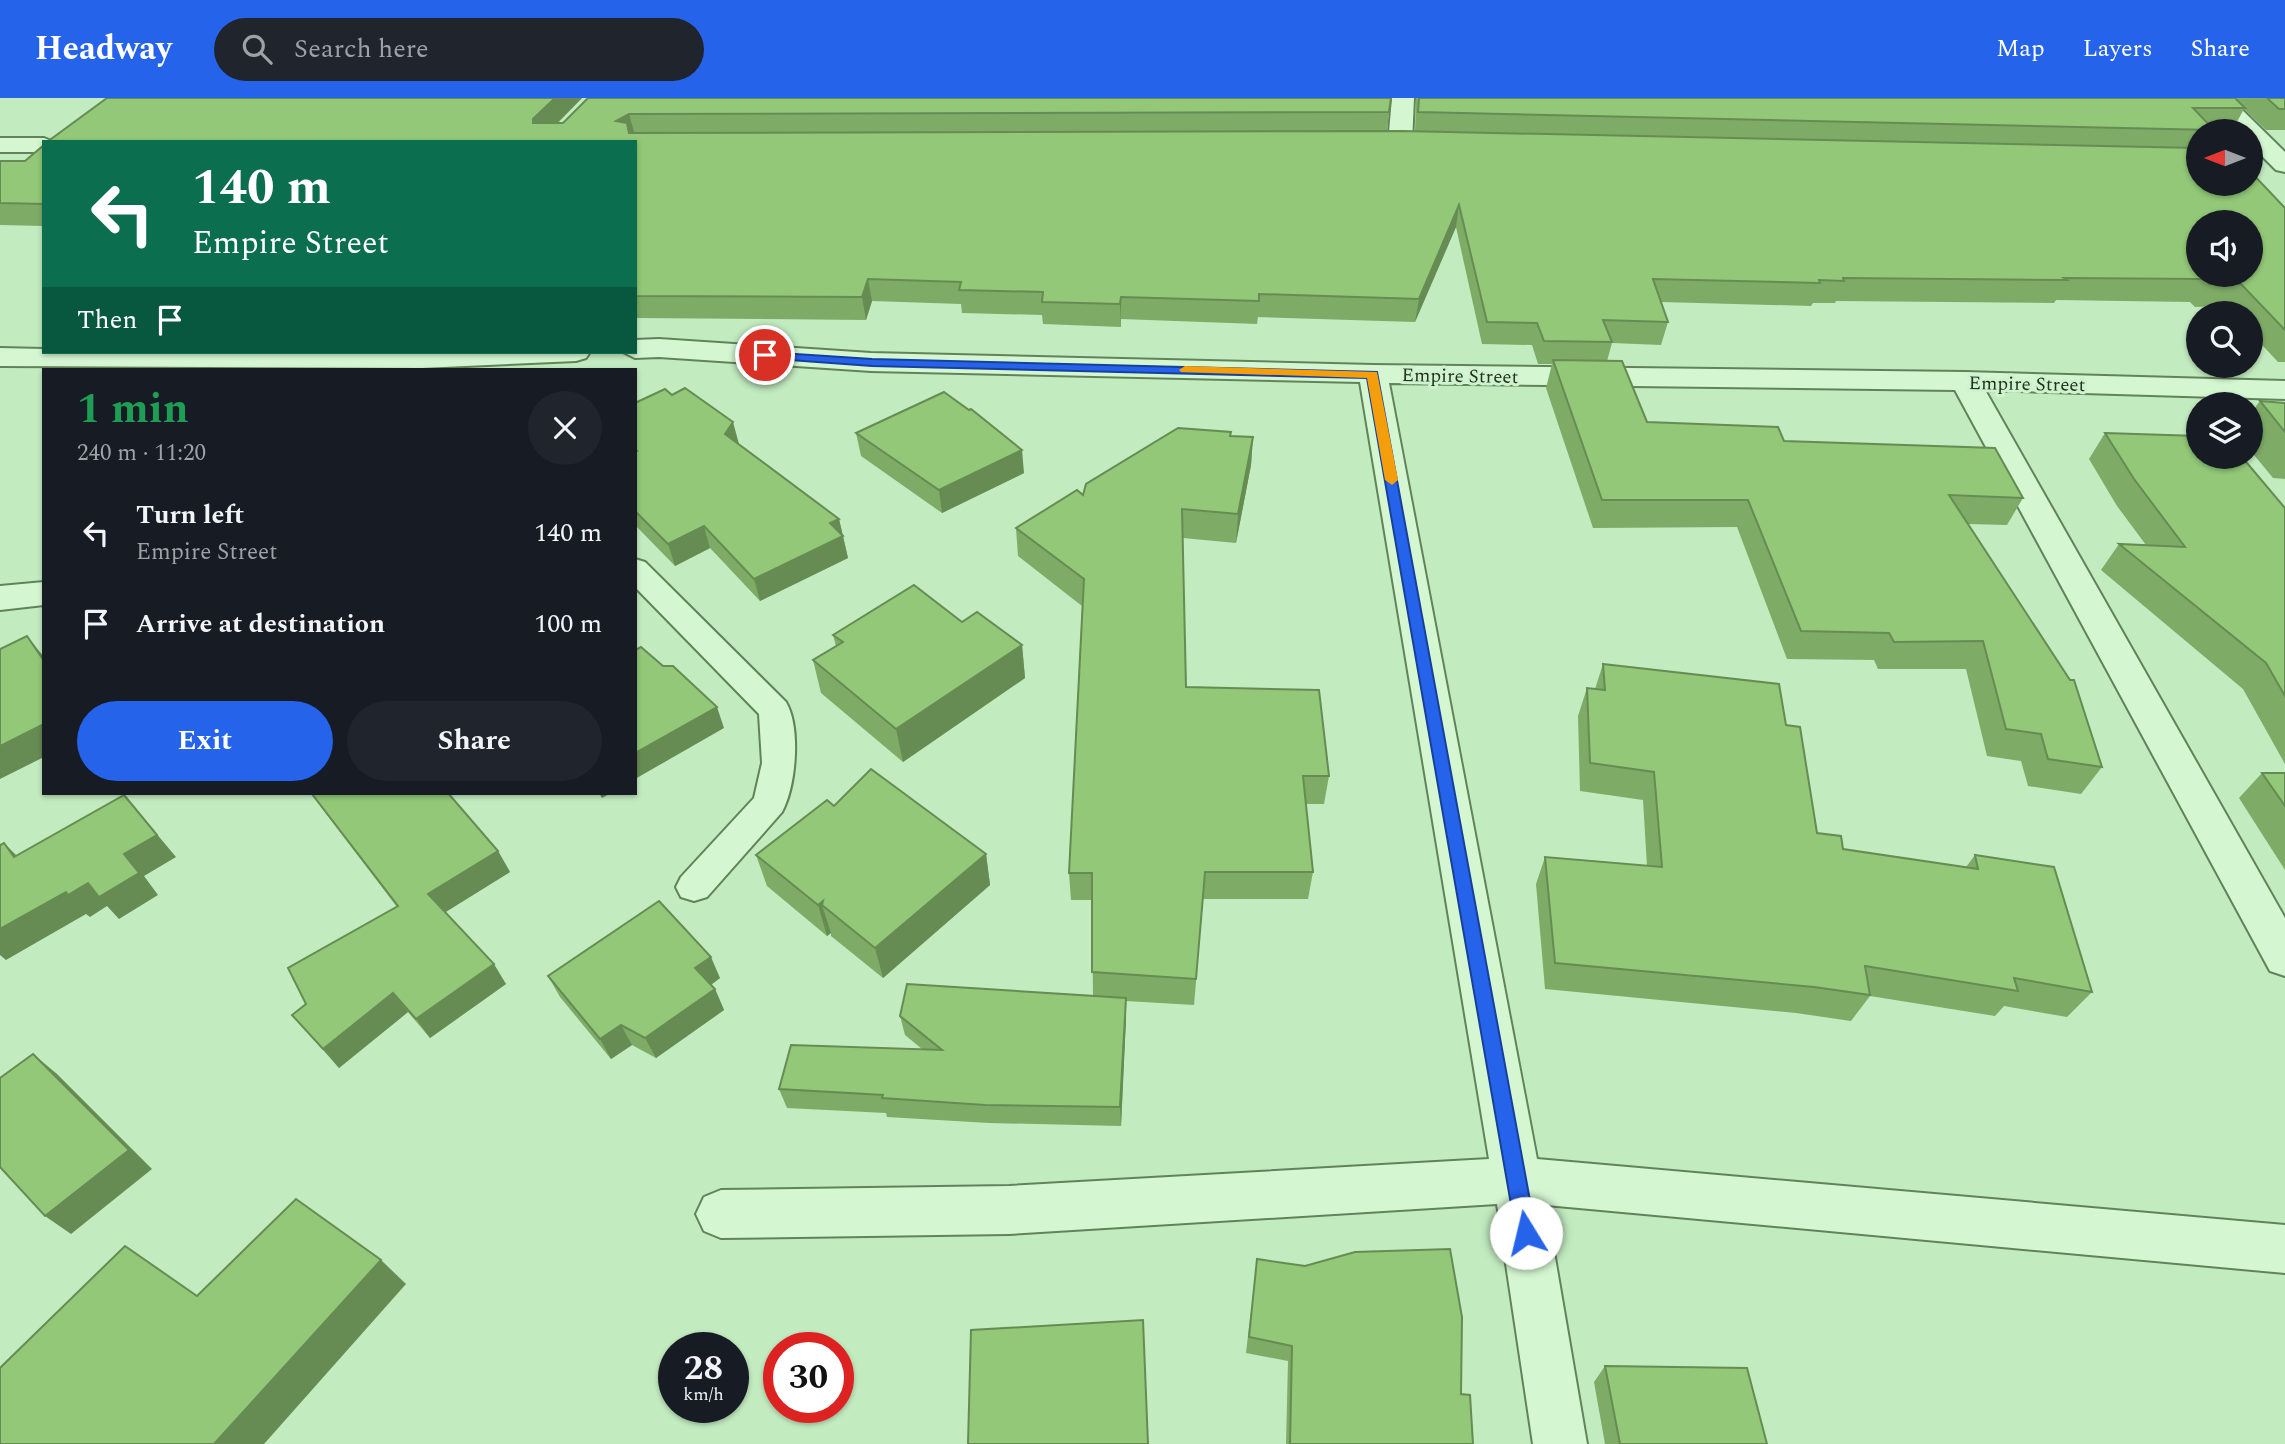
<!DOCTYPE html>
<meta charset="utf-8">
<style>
:root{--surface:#171b24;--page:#20242c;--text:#f1f3f6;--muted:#9ea1a6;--accent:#2563eb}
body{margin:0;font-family:Spectral,serif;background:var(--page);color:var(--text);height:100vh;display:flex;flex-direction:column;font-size:26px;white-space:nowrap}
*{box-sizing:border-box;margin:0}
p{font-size:23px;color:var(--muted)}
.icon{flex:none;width:38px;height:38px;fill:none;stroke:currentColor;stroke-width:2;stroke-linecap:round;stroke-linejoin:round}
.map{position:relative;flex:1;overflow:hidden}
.drawer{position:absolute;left:42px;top:270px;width:595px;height:427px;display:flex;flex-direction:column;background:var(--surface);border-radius:0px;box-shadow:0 2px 5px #0004}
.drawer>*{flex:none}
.banner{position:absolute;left:42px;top:42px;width:595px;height:214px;border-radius:0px;box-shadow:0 2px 5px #0004;background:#0b6e4f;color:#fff;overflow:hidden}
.needle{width:46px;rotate:270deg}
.buttons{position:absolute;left:2186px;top:21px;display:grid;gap:14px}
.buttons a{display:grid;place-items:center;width:77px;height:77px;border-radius:50%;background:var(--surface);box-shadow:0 2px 5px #0004;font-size:35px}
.speed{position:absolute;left:658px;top:1234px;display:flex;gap:14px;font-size:35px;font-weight:700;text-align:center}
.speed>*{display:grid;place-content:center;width:91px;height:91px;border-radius:50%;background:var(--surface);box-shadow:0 2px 5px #0004;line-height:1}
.speed small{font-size:18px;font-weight:400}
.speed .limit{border:10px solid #d22;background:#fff;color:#111}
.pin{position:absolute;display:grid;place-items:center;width:60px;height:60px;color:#fff;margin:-30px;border:4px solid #fff;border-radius:50%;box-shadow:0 2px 7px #0007}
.me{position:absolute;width:77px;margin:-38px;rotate:351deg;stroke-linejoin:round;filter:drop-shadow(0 0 5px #0008)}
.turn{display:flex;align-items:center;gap:24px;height:147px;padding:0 35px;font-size:32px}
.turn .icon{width:91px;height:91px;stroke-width:2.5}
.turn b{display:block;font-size:49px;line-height:60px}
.then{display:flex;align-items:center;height:66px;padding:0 35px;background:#0003;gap:14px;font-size:26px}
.round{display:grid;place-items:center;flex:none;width:74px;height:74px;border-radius:37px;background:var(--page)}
.head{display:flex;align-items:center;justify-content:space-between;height:119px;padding:0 35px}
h1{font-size:42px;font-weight:700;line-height:52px;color:#1e9e55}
.action{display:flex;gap:14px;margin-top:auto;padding:14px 35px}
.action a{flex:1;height:80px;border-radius:42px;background:var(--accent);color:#fff;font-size:28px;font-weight:700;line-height:80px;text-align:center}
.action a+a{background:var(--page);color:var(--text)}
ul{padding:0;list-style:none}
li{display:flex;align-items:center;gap:21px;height:91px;padding:0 35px}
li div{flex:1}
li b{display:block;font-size:26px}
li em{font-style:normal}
header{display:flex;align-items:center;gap:42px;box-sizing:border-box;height:98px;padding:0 35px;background:var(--accent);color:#fff}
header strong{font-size:33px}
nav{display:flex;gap:38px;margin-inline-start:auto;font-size:24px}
.search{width:490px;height:63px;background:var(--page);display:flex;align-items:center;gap:18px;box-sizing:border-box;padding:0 24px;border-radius:38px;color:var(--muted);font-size:26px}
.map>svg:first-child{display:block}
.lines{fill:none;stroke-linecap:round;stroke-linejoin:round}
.service-casing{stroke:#628359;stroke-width:4}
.minor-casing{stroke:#628359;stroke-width:4}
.service{fill:#d4f7d2;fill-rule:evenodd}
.minor{fill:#d4f7d2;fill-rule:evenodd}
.wall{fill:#7eac66}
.shaded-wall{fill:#668c53}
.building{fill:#92c877;stroke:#668c53;stroke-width:2;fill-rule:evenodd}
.route{fill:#2563eb;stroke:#184099;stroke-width:2}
.slow{fill:#f59e0b}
.labels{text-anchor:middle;stroke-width:6;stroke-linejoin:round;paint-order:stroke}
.far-street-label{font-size:19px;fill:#23331c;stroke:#d0f3cf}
</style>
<header>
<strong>Headway</strong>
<div class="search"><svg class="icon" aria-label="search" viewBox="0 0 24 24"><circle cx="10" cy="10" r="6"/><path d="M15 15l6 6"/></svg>Search here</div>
<nav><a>Map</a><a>Layers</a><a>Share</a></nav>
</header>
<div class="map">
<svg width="2285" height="1346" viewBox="0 0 2285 1346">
<rect width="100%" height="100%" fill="#c2ebc0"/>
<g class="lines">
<!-- service casing -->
<g class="service-casing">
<path id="service" d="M 635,461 L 645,464 L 786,604 C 801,630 796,688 782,714 L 707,799 L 694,803 L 681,799 L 676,789 L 681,779 L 754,700 L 762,665 L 759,616 L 635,489 Z"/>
</g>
<!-- minor casing -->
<g class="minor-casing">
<g id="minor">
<polygon points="1392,0 1414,0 1412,45 1408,50 1392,50 1388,45"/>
<polygon points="2206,0 2230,0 2285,54 2285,74 2276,72 2250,46 2250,33 2238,33"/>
<polygon points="0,40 44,40 54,44 44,44 44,54 0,54"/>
<polygon points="659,241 871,255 1373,267 1965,274 2285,283 2285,301 1985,292 2285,820 2285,878 2270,873 1955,292 1389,285 1537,1061 2285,1127 2285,1175 1546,1107 1587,1346 1533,1346 1497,1106 1009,1136 721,1140 704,1133 696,1116 704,1099 721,1092 1009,1088 1489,1061 1360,284 871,273 659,259 635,260 623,254 635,254 635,242"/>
<polygon points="0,250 44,251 44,254 590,254 586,260 576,263 422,270 0,268"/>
<polygon points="44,484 44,507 0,512 0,488"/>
</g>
</g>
<!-- service -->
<use href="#service" class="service"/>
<!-- minor -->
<use href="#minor" class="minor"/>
</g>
<!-- wall -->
<g class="wall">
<polygon points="107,0 582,0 558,25 563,25 588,0 1391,0 1387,33 1415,34 1416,0 2285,0 2285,32 2266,32 2244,11 2233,31 2213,31 2215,33 2198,33 2198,86 2285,110 2285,264 2278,264 2250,234 2250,215 2233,215 2227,208 2195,209 2190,204 2056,202 2054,205 1836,203 1835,205 1813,205 1811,208 1661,204 1668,224 1661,247 1612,245 1607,263 1647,324 1784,343 2023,400 2007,427 1968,426 2102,669 2081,696 2028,688 2021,663 1987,658 1966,571 1878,571 1874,562 1787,561 1737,429 1593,430 1546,290 1552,266 1538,266 1532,247 1482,246 1456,129 1415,224 1258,219 1257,226 1121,221 1121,229 1043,226 1042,217 962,215 961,206 872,203 866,222 635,220 635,44"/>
<polygon points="44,47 44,128 0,127 0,63 25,63"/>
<polygon points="672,297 739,346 739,347 839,421 848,460 760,503 710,450 675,468 635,427 635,305"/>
<polygon points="2260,303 2285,305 2285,381 2273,380 2250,352 2250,316"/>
<polygon points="856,335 1024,375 942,415 861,358"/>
<polygon points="2105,335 2285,410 2285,666 2243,591 2101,472 2119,446 2146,447 2117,408 2089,361"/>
<polygon points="1231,338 1253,339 1251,367 1236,445 1183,440 1186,589 1329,678 1324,706 1306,706 1313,774 1308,801 1203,801 1194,907 1126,903 1126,920 1121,1028 989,1025 887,1019 886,1015 787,1010 779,991 922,951 905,937 900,918 1093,898 1092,802 1071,802 1069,775 1082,508 1018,458 1016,430 1083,397"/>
<polygon points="962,524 1022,547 1025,580 903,664 821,595 813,562 836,548 833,537"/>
<polygon points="1603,566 1786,627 1817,735 1843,751 1966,769 1975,757 2092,894 2067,919 2004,908 1995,918 1870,898 1851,923 1796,915 1545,891 1536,786 1545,759 1647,768 1643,702 1580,693 1578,618 1587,590 1595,591"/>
<polygon points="2262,675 2285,675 2285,772 2239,700"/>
<polygon points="312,696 498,753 510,774 445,814 506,886 430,940 408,914 339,970 292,917 306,906 397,809 327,717"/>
<polygon points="834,708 986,756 990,787 883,880 831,838 831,835 827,838 767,788 756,757"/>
<polygon points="548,878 720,880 711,887 715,891 724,912 656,960 632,947 611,961 560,899"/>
<polygon points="1257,1161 1461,1296 1473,1346 1286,1346 1288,1263 1246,1255"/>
<polygon points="1605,1268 1767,1346 1605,1346 1594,1284"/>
</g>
<!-- shaded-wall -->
<g class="shaded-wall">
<polygon points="555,0 582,0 540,42 533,25 533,21"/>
<polygon points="629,16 635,37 624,44 616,23"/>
<polygon points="1459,107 1456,129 1415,224 1419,201"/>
<polygon points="868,181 872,203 866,222 862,199"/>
<polygon points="1121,199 1121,229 1120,206"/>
<polygon points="733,324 739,346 730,358 725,336"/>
<polygon points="1253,339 1251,367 1236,445 1238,416"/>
<polygon points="1022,352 1024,375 942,415 939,392"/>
<polygon points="839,421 848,460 760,503 754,481 830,425"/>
<polygon points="704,428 710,450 675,468 668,446"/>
<polygon points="27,538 44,559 44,563"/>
<polygon points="1022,547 1025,580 903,664 896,631"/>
<polygon points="717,609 724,630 635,681 635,655"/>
<polygon points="44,626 44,659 0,681 0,648"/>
<polygon points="599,695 611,695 602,700"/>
<polygon points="124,697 176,759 144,778 158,797 119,821 107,808 90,819 86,816 6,862 0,857 0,831 124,756"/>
<polygon points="4,745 26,767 14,759"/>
<polygon points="498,753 510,774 441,817 428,796"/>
<polygon points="986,756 990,787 883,880 875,850"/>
<polygon points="823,803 822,807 831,835 827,838 818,807"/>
<polygon points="711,859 720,880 705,891 695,870"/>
<polygon points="494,866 506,886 430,940 416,921"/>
<polygon points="715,891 724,912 656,960 645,940"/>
<polygon points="393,895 408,914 339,970 323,951"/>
<polygon points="1126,900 1126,920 1121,1028 1120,1009"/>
<polygon points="621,927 632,947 611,961 600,941"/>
<polygon points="33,956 57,976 152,1071 71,1136 45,1118"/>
<polygon points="381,1162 406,1186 264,1346 214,1346"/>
</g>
<!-- building -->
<g class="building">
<path d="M 107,0 L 555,0 L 533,21 L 533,25 L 563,25 L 588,0 L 1391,0 L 1389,14 L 629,16 L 616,23 L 627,25 L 629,35 L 1403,33 L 2198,50 L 2198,86 L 2250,86 L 2250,73 L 2285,110 L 2285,232 L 2241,186 L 2209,186 L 2204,181 L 2064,180 L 2067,182 L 1843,180 L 1844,183 L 1819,182 L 1820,185 L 1653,181 L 1668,224 L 1603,222 L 1612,244 L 1544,243 L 1537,225 L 1487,224 L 1459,107 L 1419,201 L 1259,196 L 1259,203 L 1121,199 L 1120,206 L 1042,204 L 1043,194 L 959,192 L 961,184 L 868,181 L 862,199 L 635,198 L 635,44 L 47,44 ZM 2198,124 L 2250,124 L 2250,177 L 2198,177 Z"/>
<polygon points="1419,0 2235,0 2245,10 2193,10 2215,33 2212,33 2212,32 1418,14"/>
<polygon points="2267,0 2285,0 2285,11 2279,11"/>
<polygon points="44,47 44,106 0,105 0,63 25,63"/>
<polygon points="1553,262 1622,263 1647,324 1778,329 1784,343 1995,350 2023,400 1949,397 2070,582 2074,582 2102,669 2048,661 2041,636 2006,631 1983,543 1894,544 1889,535 1801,533 1748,402 1602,402"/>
<polygon points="685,290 733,324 725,336 839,421 830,425 843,438 754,481 704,428 668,446 635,413 635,354 637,353 635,351 635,305 665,291 672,297"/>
<polygon points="944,294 969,312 971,311 1022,352 939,392 856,335"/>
<polygon points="2260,303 2285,305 2285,334"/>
<polygon points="1178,330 1231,334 1230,338 1253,339 1238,416 1182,411 1186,589 1319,592 1329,678 1303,678 1313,774 1205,774 1196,881 1092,874 1092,775 1069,775 1084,481 1016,430 1077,392 1083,397 1086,386"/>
<polygon points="2105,335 2198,338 2198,359 2242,359 2285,410 2285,598 2266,565 2119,446 2185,449 2134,381"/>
<polygon points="914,487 962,524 977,514 1022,547 896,631 813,562 843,544 833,537"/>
<polygon points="27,538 44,563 44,626 0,648 0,551"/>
<polygon points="641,549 663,568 673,568 717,609 635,655 635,552"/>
<polygon points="1603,566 1779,586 1786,627 1800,629 1817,735 1841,738 1843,751 1978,771 1975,757 2054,769 2092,894 2014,880 2018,893 1865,868 1870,897 1814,889 1555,865 1545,759 1662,769 1654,674 1590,665 1587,590 1605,592"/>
<polygon points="871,671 986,756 875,850 822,807 823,803 818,807 756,757 827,702 834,708"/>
<polygon points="2262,675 2285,675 2285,708"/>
<polygon points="315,695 448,695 498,753 428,796 494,866 416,921 393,895 323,951 292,917 306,906 288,870 398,808 312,696"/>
<polygon points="124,697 157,737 124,756 139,775 99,799 88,785 68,797 66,794 0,831 0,747 4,745 14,759"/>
<polygon points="659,803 711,859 695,870 715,891 645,940 621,927 600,941 548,878"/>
<polygon points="907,886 1126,900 1120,1009 985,1007 882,1000 883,997 779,991 791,947 942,952 900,918"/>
<polygon points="33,956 129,1052 45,1118 0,1069 0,980"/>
<polygon points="296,1101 381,1162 214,1346 0,1346 0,1270 125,1148 197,1198"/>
<polygon points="1450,1151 1462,1219 1461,1296 1470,1297 1473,1346 1290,1346 1292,1248 1249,1239 1257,1161 1305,1168 1355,1154"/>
<polygon points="1143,1222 1148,1346 968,1346 971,1232"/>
<polygon points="1605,1268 1747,1270 1767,1346 1620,1346"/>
</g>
<!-- route -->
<polygon class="route" points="765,254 872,261 1377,274 1536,1135 1533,1142 1526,1145 1519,1142 1516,1135 1367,280 872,268 761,260 759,257"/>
<!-- slow -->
<polygon class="slow" points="1185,268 1377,274 1398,382 1392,387 1385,382 1367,280 1181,274 1179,272"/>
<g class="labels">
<!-- far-street labels -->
<g class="far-street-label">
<text transform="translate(1460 277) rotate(1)" y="7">Empire Street</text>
<text transform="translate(2027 285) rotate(1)" y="7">Empire Street</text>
</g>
</g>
</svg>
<div class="buttons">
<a><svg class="needle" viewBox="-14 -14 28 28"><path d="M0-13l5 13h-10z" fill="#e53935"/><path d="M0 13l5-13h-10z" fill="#9ea1a6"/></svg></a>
<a><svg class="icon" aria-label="sound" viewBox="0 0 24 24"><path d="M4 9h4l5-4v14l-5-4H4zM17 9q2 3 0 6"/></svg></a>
<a><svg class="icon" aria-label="search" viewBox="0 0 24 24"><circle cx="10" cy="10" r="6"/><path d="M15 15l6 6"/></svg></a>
<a><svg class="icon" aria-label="layers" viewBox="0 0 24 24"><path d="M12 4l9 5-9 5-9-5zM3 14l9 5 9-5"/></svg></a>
</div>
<div class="speed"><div>28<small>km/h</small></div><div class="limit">30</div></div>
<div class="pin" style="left:765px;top:257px;background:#d93025"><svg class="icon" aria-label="arrive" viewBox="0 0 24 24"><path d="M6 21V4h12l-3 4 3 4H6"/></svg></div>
<svg class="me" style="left:1526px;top:1135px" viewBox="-20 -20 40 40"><circle r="19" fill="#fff"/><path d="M0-13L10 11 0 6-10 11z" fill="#2563eb"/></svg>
<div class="banner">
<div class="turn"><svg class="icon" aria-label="left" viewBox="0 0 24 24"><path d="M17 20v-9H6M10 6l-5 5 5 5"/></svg><div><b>140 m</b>Empire Street</div></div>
<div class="then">Then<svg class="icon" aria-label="arrive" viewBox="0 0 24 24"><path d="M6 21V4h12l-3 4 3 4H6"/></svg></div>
</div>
<section class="drawer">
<div class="head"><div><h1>1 min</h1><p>240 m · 11:20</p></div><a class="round"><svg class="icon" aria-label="close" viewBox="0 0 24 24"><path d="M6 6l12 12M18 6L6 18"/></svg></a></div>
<ul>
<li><svg class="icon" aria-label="left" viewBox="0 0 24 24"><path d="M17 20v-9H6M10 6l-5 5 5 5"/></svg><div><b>Turn left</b><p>Empire Street</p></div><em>140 m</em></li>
<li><svg class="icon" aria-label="arrive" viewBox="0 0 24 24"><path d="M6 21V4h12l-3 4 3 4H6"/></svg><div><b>Arrive at destination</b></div><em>100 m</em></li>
</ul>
<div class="action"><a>Exit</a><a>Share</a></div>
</section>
</div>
